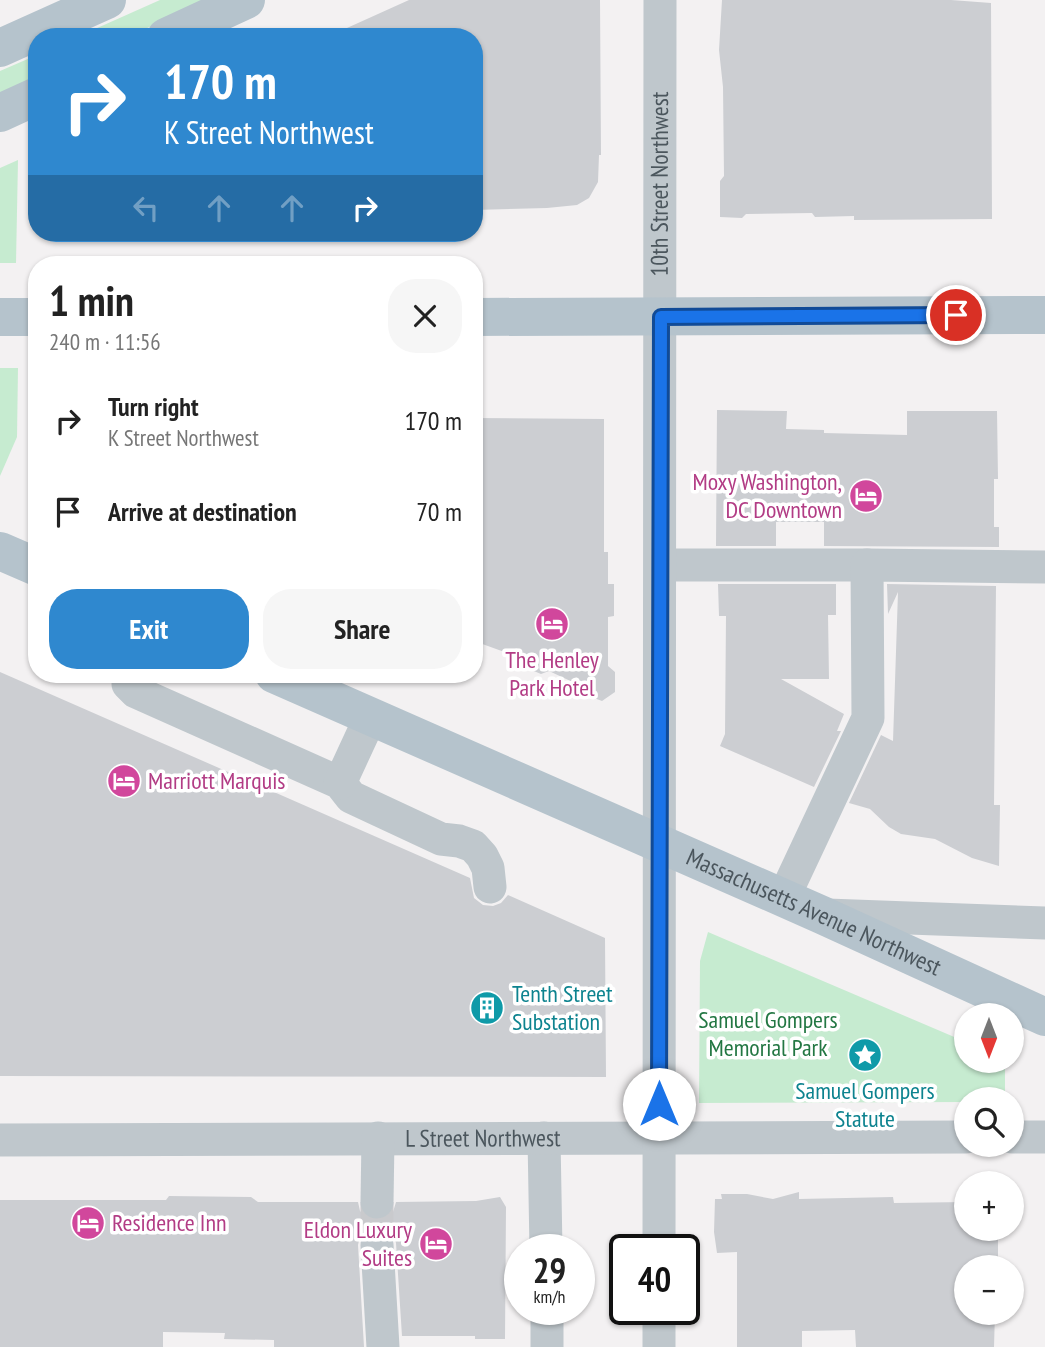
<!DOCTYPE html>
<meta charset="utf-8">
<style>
:root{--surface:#fff;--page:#f6f6f6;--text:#222;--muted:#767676;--accent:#2f88cf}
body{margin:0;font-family:"PT Sans Narrow",sans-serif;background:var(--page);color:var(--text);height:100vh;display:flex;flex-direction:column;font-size:26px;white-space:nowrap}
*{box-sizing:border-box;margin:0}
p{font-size:23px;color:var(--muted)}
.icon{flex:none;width:38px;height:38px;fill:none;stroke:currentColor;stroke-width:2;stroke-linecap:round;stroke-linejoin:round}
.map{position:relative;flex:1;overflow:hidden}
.sheet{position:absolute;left:28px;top:256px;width:455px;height:427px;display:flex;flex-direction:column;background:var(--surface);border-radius:28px;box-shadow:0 2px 5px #0004}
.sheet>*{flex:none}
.guide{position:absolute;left:28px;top:28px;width:455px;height:214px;border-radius:28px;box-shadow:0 2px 5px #0004;background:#2f88cf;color:#fff;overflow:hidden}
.needle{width:46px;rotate:180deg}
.controls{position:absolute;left:954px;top:1003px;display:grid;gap:14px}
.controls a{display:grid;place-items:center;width:70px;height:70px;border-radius:50%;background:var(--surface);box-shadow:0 2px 5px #0004;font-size:35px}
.speed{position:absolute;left:504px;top:1234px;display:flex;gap:14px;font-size:35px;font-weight:700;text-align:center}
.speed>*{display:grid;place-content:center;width:91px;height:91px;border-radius:50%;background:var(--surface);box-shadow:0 2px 5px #0004;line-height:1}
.speed small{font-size:18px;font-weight:400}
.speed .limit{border:4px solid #111;border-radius:10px;background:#fff;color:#111}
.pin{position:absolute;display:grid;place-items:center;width:60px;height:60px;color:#fff;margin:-30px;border:4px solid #fff;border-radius:50%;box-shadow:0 2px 7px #0007}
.me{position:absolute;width:77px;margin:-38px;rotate:0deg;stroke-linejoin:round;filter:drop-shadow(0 0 5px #0008)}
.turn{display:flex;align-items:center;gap:24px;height:147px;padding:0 21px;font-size:32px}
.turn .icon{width:91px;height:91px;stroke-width:2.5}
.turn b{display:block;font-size:49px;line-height:60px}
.lanes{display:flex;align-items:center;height:66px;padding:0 21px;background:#0003;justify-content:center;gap:35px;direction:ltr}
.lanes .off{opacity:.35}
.round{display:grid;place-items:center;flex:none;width:74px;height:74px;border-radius:28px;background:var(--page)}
.summary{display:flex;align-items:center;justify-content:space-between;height:119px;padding:0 21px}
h1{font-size:42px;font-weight:700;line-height:52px}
.primary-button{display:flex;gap:14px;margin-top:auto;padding:14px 21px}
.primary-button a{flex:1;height:80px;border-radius:28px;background:var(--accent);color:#fff;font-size:28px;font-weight:700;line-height:80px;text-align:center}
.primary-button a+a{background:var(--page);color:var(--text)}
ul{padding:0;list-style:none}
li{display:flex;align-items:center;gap:21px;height:91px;padding:0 21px}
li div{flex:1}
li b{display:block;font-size:26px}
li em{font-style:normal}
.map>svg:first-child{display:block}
.green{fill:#c6ebd0}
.building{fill:#ccced2}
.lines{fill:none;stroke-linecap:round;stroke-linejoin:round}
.minor-tunnel{stroke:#c9cacd;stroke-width:33;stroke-dasharray:33 17;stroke-linecap:butt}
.minor{stroke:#bfc7cc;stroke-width:33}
.major{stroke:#b5c3cc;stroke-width:38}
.route-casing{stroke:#114b97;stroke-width:18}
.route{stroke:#1a73e8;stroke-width:12}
.labels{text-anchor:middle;stroke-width:7;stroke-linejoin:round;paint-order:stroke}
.street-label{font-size:24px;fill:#4b565d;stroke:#fff}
.hotel-label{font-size:24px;fill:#b23c85;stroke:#fff;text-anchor:end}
.culture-label{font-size:24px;fill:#0d838f;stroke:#fff;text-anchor:start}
.park-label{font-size:24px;fill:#237743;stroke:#fff}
</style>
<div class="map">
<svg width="1045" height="1347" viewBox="0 0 1045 1347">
<rect width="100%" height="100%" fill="#f3f1f2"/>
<!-- green -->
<g class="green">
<polygon points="160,0 210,0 127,37 77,37"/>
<polygon points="37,55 37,77 0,93 0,71"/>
<polygon points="18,160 16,263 0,263 0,168"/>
<polygon points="0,368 18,368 17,437 0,476"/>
<polygon points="708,932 966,1042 966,1060 1005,1061 1005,1099 966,1099 966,1102 699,1103 700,961"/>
</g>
<!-- building -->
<g class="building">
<polygon points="409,0 600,0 601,155 599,155 598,182 589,198 577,205 547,208 474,210 474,37 327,37"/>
<polygon points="722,0 951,0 991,3 992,219 854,220 854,216 815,217 812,213 746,214 742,218 720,217 720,181 724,176 723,87 719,50"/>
<polygon points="717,410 787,411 786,429 824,430 824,433 907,435 907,411 997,411 998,479 994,479 994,527 999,527 999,547 824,546 824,522 776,522 776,546 716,546"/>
<polygon points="474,418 604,419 604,552 608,552 608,584 614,584 614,616 608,617 608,666 615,672 615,692 602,701 581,693 579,685 549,671 541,674 522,666 518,657 474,641"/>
<polygon points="718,584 836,584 836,615 828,615 829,679 781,679 844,714 837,731 841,731 814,787 720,746 725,734 726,616 719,616"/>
<polygon points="887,584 996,586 994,805 1000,805 999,866 972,858 935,839 901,834 889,827 870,809 849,803 881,735 893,741 898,592 888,614"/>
<polygon points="0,672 470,878 474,898 483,905 493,906 501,903 508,895 605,938 606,1077 0,1076"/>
<polygon points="799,1192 799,1199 893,1197 894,1203 966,1202 966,1228 998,1228 998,1267 966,1267 966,1312 995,1312 994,1347 856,1347 855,1330 802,1331 802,1347 737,1347 737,1252 717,1253 714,1232 715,1199 722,1199 721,1194 747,1194 773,1199"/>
<polygon points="169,1196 251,1197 258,1202 358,1202 360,1211 367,1218 377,1221 386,1219 393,1212 396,1202 476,1201 500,1197 506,1207 505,1339 475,1339 475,1336 402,1336 396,1243 393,1234 385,1228 377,1226 366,1229 360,1236 358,1245 364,1347 274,1347 274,1340 224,1339 225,1333 163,1332 163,1347 0,1347 0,1200 166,1200"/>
</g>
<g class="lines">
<!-- minor-tunnel -->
<polyline class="minor-tunnel" points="377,1202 377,1245"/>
<!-- minor -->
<g class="minor">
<polyline points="661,565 867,565"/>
<polyline points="129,674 128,684 136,692 340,783 351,797 441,839 459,841 473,846 482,856 488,868 490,887"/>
<polyline points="340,783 371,716"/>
<polyline points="783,899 868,718 867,565 1045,567"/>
<polyline points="827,915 1045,923"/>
<polyline points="1012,1137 1045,1137"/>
<polyline points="544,1138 546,1250"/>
<path id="s1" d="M 0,1140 L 966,1137"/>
<polyline points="377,1202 378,1138"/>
<polyline points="377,1245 383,1347"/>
<path id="s2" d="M 659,1250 L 660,0"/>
<polyline points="547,1309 547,1347"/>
<polyline points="659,1309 659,1347"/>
</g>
<!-- major -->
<g class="major">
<polyline points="166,37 246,0"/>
<polyline points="0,48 107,0"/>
<polyline points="0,113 37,96"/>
<polyline points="0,317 37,317"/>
<polyline points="474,317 1045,315"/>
<polyline points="0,551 37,567"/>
<path id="s3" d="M 274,674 L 822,915 L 1045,1017"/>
</g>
</g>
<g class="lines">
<!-- route casing -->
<g class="route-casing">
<polyline id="route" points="659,1104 661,317 956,315"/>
</g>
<!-- route -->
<use href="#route" class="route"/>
</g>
<!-- icons -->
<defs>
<g id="hotel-disc" transform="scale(1.75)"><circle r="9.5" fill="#d1479c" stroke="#fff"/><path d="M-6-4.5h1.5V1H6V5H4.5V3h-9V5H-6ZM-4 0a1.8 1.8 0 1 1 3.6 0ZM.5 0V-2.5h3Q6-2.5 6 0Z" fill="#fff"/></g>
<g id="building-disc" transform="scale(1.75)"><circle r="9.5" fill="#0f9aa8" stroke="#fff"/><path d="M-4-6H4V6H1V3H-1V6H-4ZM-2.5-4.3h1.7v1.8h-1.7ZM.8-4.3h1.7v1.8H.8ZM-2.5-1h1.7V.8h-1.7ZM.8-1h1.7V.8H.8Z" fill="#fff"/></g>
<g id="sight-disc" transform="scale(1.75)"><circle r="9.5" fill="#0f9aa8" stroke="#fff"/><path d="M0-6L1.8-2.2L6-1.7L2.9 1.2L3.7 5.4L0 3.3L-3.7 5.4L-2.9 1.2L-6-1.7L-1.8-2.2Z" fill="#fff"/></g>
</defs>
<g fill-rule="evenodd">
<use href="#hotel-disc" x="866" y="496"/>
<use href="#hotel-disc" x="552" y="624"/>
<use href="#hotel-disc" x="124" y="781"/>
<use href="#building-disc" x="487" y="1008"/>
<use href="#sight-disc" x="865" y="1055"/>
<use href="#hotel-disc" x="88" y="1223"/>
<use href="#hotel-disc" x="436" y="1244"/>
</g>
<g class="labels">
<!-- street labels -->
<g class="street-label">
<text dy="8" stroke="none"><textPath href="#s2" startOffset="1066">10th Street Northwest</textPath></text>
<text dy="8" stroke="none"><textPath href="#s3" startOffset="590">Massachusetts Avenue Northwest</textPath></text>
<text dy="8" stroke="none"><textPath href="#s1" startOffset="483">L Street Northwest</textPath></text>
</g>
<!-- hotel labels -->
<g class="hotel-label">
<text x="842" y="490">Moxy Washington,<tspan x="842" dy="28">DC Downtown</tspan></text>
<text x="552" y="668" text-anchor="middle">The Henley<tspan x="552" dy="28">Park Hotel</tspan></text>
<text x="148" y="789" text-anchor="start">Marriott Marquis</text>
<text x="112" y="1231" text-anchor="start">Residence Inn</text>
<text x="412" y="1238">Eldon Luxury<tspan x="412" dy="28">Suites</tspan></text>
</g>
<!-- culture labels -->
<g class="culture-label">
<text x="512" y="1002">Tenth Street<tspan x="512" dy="28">Substation</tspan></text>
<text x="865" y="1099" text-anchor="middle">Samuel Gompers<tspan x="865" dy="28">Statute</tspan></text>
</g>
<!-- park labels -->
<g class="park-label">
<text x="768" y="1028">Samuel Gompers<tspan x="768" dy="28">Memorial Park</tspan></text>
</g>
</g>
</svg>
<div class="controls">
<a><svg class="needle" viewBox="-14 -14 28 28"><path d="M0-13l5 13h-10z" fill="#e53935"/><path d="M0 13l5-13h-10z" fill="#767676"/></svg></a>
<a><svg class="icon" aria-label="search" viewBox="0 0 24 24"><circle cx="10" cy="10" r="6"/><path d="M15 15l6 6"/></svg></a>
<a>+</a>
<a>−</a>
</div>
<div class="speed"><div>29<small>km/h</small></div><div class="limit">40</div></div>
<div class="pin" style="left:956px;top:315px;background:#d93025"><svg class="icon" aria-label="arrive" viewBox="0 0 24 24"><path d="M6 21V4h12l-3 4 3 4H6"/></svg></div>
<svg class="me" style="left:659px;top:1104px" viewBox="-20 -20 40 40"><circle r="19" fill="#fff"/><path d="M0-13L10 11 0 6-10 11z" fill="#1a73e8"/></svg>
<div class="guide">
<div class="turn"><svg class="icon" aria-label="right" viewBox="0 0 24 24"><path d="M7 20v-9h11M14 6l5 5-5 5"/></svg><div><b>170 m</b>K Street Northwest</div></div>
<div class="lanes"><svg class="icon off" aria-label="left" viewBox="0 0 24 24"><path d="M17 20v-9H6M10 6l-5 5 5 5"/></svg><svg class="icon off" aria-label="ahead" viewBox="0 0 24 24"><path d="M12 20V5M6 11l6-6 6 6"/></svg><svg class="icon off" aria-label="ahead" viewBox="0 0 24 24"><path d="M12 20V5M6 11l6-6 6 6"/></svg><svg class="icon" aria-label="right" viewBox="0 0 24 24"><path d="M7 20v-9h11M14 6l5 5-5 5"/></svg></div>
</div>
<section class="sheet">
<div class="summary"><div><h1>1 min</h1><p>240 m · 11:56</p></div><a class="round"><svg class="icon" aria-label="close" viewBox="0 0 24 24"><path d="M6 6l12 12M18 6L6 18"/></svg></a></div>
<ul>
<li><svg class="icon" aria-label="right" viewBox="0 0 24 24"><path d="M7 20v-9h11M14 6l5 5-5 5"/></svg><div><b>Turn right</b><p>K Street Northwest</p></div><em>170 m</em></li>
<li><svg class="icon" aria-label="arrive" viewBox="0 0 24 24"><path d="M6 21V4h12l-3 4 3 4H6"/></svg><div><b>Arrive at destination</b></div><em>70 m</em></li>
</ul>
<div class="primary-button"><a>Exit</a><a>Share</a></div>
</section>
</div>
